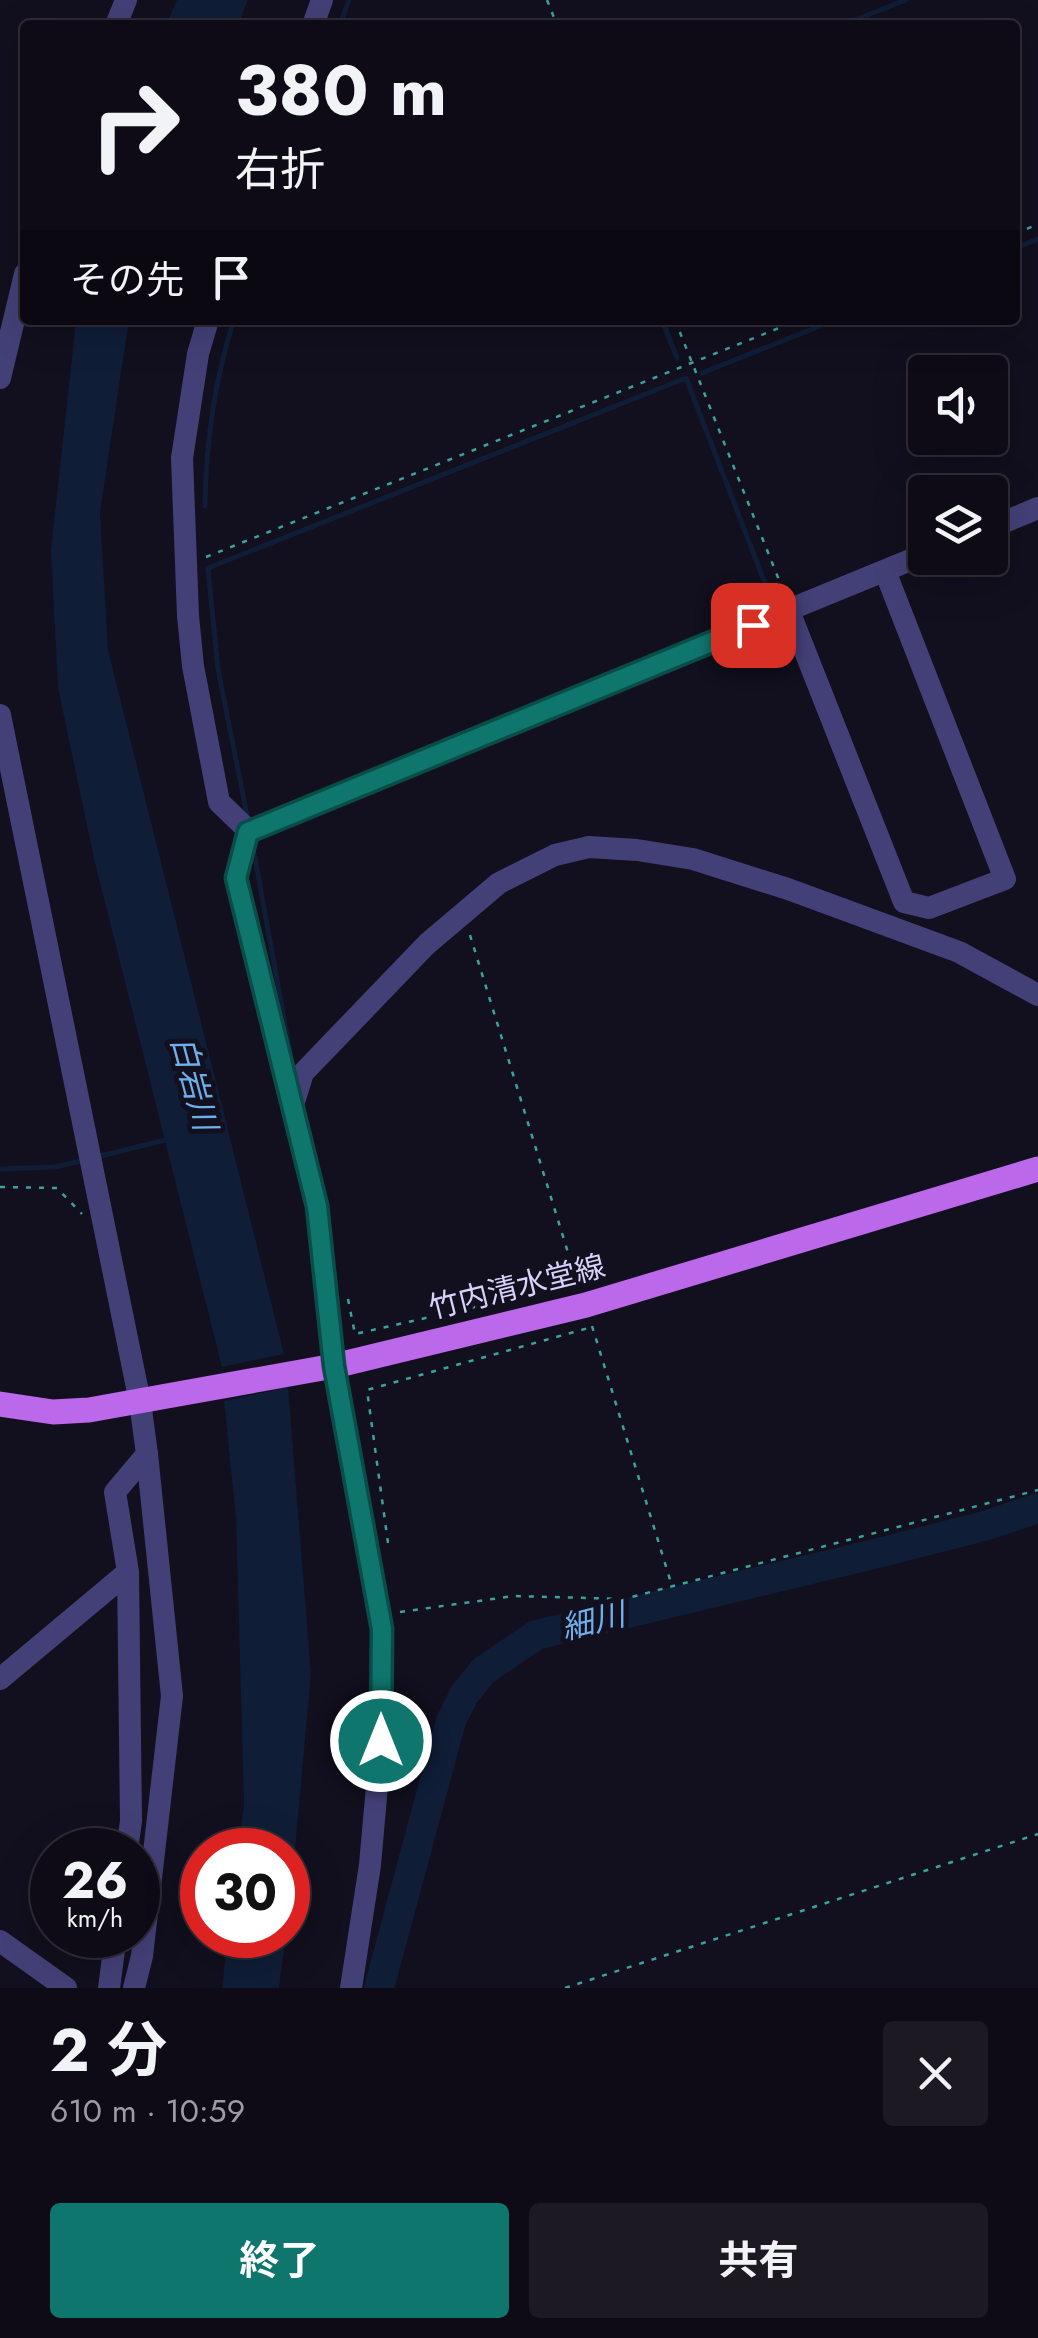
<!DOCTYPE html>
<html lang="ja">
<meta charset="utf-8">
<style>
:root{--surface:#0e0b16;--page:#1c1923;--text:#f1f3f6;--muted:#9b9ba1;--line:#2e2b35;--accent:#0f766e}
body{margin:0;font-family:Jost,"Noto Sans JP",sans-serif;background:var(--page);color:var(--text);height:100vh;display:flex;flex-direction:column;font-size:38px;white-space:nowrap}
*{box-sizing:border-box;margin:0}
p{font-size:32px;color:var(--muted)}
.icon{flex:none;width:55px;height:55px;fill:none;stroke:currentColor;stroke-width:2;stroke-linecap:round;stroke-linejoin:round}
.map{position:relative;height:1988px;overflow:hidden}
.panel{display:flex;flex-direction:column;background:var(--surface);flex:1}
.panel>*{flex:none}
.hud{position:absolute;left:20px;top:20px;width:1000px;height:305px;border-radius:10px;box-shadow:0 10px 40px #0002,0 0 0 2px var(--line);background:#0e0b16;color:var(--text);overflow:hidden}
.fabs{position:absolute;left:908px;top:355px;display:grid;gap:20px}
.fabs a{display:grid;place-items:center;width:100px;height:100px;border-radius:10px;background:var(--surface);box-shadow:0 10px 40px #0002,0 0 0 2px var(--line);font-size:50px}
.speed{position:absolute;left:30px;top:1828px;display:flex;gap:20px;font-size:50px;font-weight:700;text-align:center}
.speed>*{display:grid;place-content:center;width:130px;height:130px;border-radius:50%;background:var(--surface);box-shadow:0 10px 40px #0002,0 0 0 2px var(--line);line-height:1}
.speed small{font-size:25px;font-weight:400}
.speed .limit{border:15px solid #d22;background:#fff;color:#111}
.pin{position:absolute;display:grid;place-items:center;width:85px;height:85px;color:#fff;margin:-42px;border-radius:20px;box-shadow:0 5px 15px #0006}
.me{position:absolute;width:110px;margin:-55px;rotate:0deg;stroke-linejoin:round;filter:drop-shadow(0 0 8px #0008)}
.turn{display:flex;align-items:center;gap:35px;height:210px;padding:0 50px;font-size:45px}
.turn .icon{width:130px;height:130px;stroke-width:2.5}
.turn b{display:block;font-size:70px;line-height:85px}
.then{display:flex;align-items:center;height:95px;padding:0 50px;background:#0003;gap:20px;font-size:38px}
.round{display:grid;place-items:center;flex:none;width:105px;height:105px;border-radius:10px;background:var(--page)}
.head{display:flex;align-items:center;justify-content:space-between;height:170px;padding:0 50px}
h1{font-size:60px;font-weight:700;line-height:75px}
.cta{display:flex;gap:20px;margin-top:auto;padding:20px 50px}
.cta a{flex:1;height:115px;border-radius:10px;background:var(--accent);color:#fff;font-size:40px;font-weight:700;line-height:115px;text-align:center}
.cta a+a{background:var(--page);color:var(--text)}
.map>svg:first-child{display:block}
.water{fill:#0f1d37}
.lines{fill:none;stroke-linecap:round;stroke-linejoin:round}
.stream{stroke:#0f1d37;stroke-width:5}
.river{stroke:#0f1d37;stroke-width:30}
.path{stroke:#3da29d;stroke-width:2.5;stroke-dasharray:5 8;stroke-linecap:butt}
.minor{stroke:#434077;stroke-width:22}
.major{stroke:#bc68ea;stroke-width:25}
.route-casing{stroke:#0a4d48;stroke-width:25}
.route{stroke:#0f766e;stroke-width:18}
.labels{text-anchor:middle;stroke-width:10;stroke-linejoin:round;paint-order:stroke}
.street-label{font-size:30px;fill:#d7d2f9;stroke:#120f1e}
.water-label{font-size:32px;font-style:italic;fill:#6eafeb;stroke:#120f1e}
</style>
<div class="map">
<svg width="1038" height="1988" viewBox="0 0 1038 1988">
<rect width="100%" height="100%" fill="#120f1e"/>
<!-- water -->
<g class="water">
<polygon points="177,0 248,0 238,25 166,25"/>
<polygon points="76,320 129,320 100,512 108,650 284,1354 222,1367 94,859 58,688 51,550"/>
<polygon points="288,1387 311,1674 288,1926 288,1850 238,1850 244,1803 236,1518 224,1401"/>
<polygon points="228,1935 286,1935 279,1988 222,1988"/>
</g>
<g class="lines">
<!-- stream -->
<g class="stream">
<polyline points="340,25 349,0"/>
<polyline points="842,25 906,0"/>
<polyline points="1015,248 1038,239"/>
<polyline points="662,320 677,358"/>
<polyline points="702,373 835,320"/>
<path d="M 205,506 C 206,442 214,381 234,320"/>
<polyline points="247,815 218,669 208,568 686,378 773,604"/>
<polyline points="253,847 292,1063"/>
<polyline points="97,1157 169,1139"/>
<polyline points="0,1169 54,1167 86,1160"/>
</g>
<!-- river -->
<polyline class="river" points="379,1988 451,1721 464,1695 483,1671 536,1635 874,1554 984,1526 1038,1508"/>
<!-- path -->
<g class="path">
<polyline points="547,0 557,25"/>
<polyline points="1015,234 1038,224"/>
<polyline points="675,320 783,590"/>
<polyline points="206,557 799,320"/>
<polyline points="470,935 578,1285"/>
<polyline points="0,1187 57,1188 82,1214"/>
<polyline points="348,1299 355,1334 576,1284"/>
<polyline points="592,1326 672,1586"/>
<polyline points="388,1543 367,1390 592,1327"/>
<polyline points="400,1612 514,1596 624,1599 1038,1490"/>
<polyline points="565,1988 1038,1834"/>
</g>
<!-- minor -->
<g class="minor">
<polyline points="116,25 126,0"/>
<polyline points="313,25 322,0"/>
<polyline points="208,320 198,354 182,458 188,616 193,666 219,802 249,831"/>
<polyline points="0,378 25,274"/>
<polyline points="990,528 1038,508"/>
<polyline points="789,611 904,902 929,908 1005,879 885,571"/>
<polyline points="0,715 140,1402 147,1454 115,1492 128,1572 131,1821 127,1850"/>
<polyline points="249,831 235,878 317,1206 334,1366 382,1629 381,1741 370,1865 351,1988"/>
<polyline points="249,831 925,554"/>
<polyline points="293,1105 303,1073 427,944 499,883 555,855 589,847 637,850 693,859 788,889 959,952 1038,995"/>
<polyline points="0,1679 128,1572"/>
<polyline points="0,1941 66,1988"/>
<polyline points="109,1988 116,1935"/>
<polyline points="134,1988 142,1956 172,1696 147,1454"/>
</g>
<!-- major -->
<polyline class="major" points="0,1404 53,1412 89,1410 334,1366 586,1305 1038,1169"/>
</g>
<g class="lines">
<!-- route casing -->
<g class="route-casing">
<polyline id="route" points="381,1741 382,1629 334,1366 317,1206 236,878 248,832 753,625"/>
</g>
<!-- route -->
<use href="#route" class="route"/>
</g>
<g class="labels">
<!-- street labels -->
<g class="street-label">
<text transform="translate(517 1287) rotate(-14)" y="10">竹内清水堂線</text>
</g>
<!-- water labels -->
<g class="water-label">
<text transform="translate(194 1083) rotate(75)" y="11">白岩川</text>
<text transform="translate(593 1621) rotate(-14)" y="11">細川</text>
</g>
</g>
</svg>
<div class="fabs">
<a><svg class="icon" aria-label="sound" viewBox="0 0 24 24"><path d="M4 9h4l5-4v14l-5-4H4zM17 9q2 3 0 6"/></svg></a>
<a><svg class="icon" aria-label="layers" viewBox="0 0 24 24"><path d="M12 4l9 5-9 5-9-5zM3 14l9 5 9-5"/></svg></a>
</div>
<div class="speed"><div>26<small>km/h</small></div><div class="limit">30</div></div>
<div class="pin" style="left:753px;top:625px;background:#d93025"><svg class="icon" aria-label="arrive" viewBox="0 0 24 24"><path d="M6 21V4h12l-3 4 3 4H6"/></svg></div>
<svg class="me" style="left:381px;top:1741px" viewBox="-20 -20 40 40"><circle r="17" fill="#0f766e" stroke="#fff" stroke-width="3"/><path d="M0-11L8 9 0 5-8 9z" fill="#fff"/></svg>
<div class="hud">
<div class="turn"><svg class="icon" aria-label="right" viewBox="0 0 24 24"><path d="M7 20v-9h11M14 6l5 5-5 5"/></svg><div><b>380 m</b>右折</div></div>
<div class="then">その先<svg class="icon" aria-label="arrive" viewBox="0 0 24 24"><path d="M6 21V4h12l-3 4 3 4H6"/></svg></div>
</div>
</div>
<section class="panel">
<div class="head"><div><h1>2 分</h1><p>610 m · 10:59</p></div><a class="round"><svg class="icon" aria-label="close" viewBox="0 0 24 24"><path d="M6 6l12 12M18 6L6 18"/></svg></a></div>
<div class="cta"><a>終了</a><a>共有</a></div>
</section>
